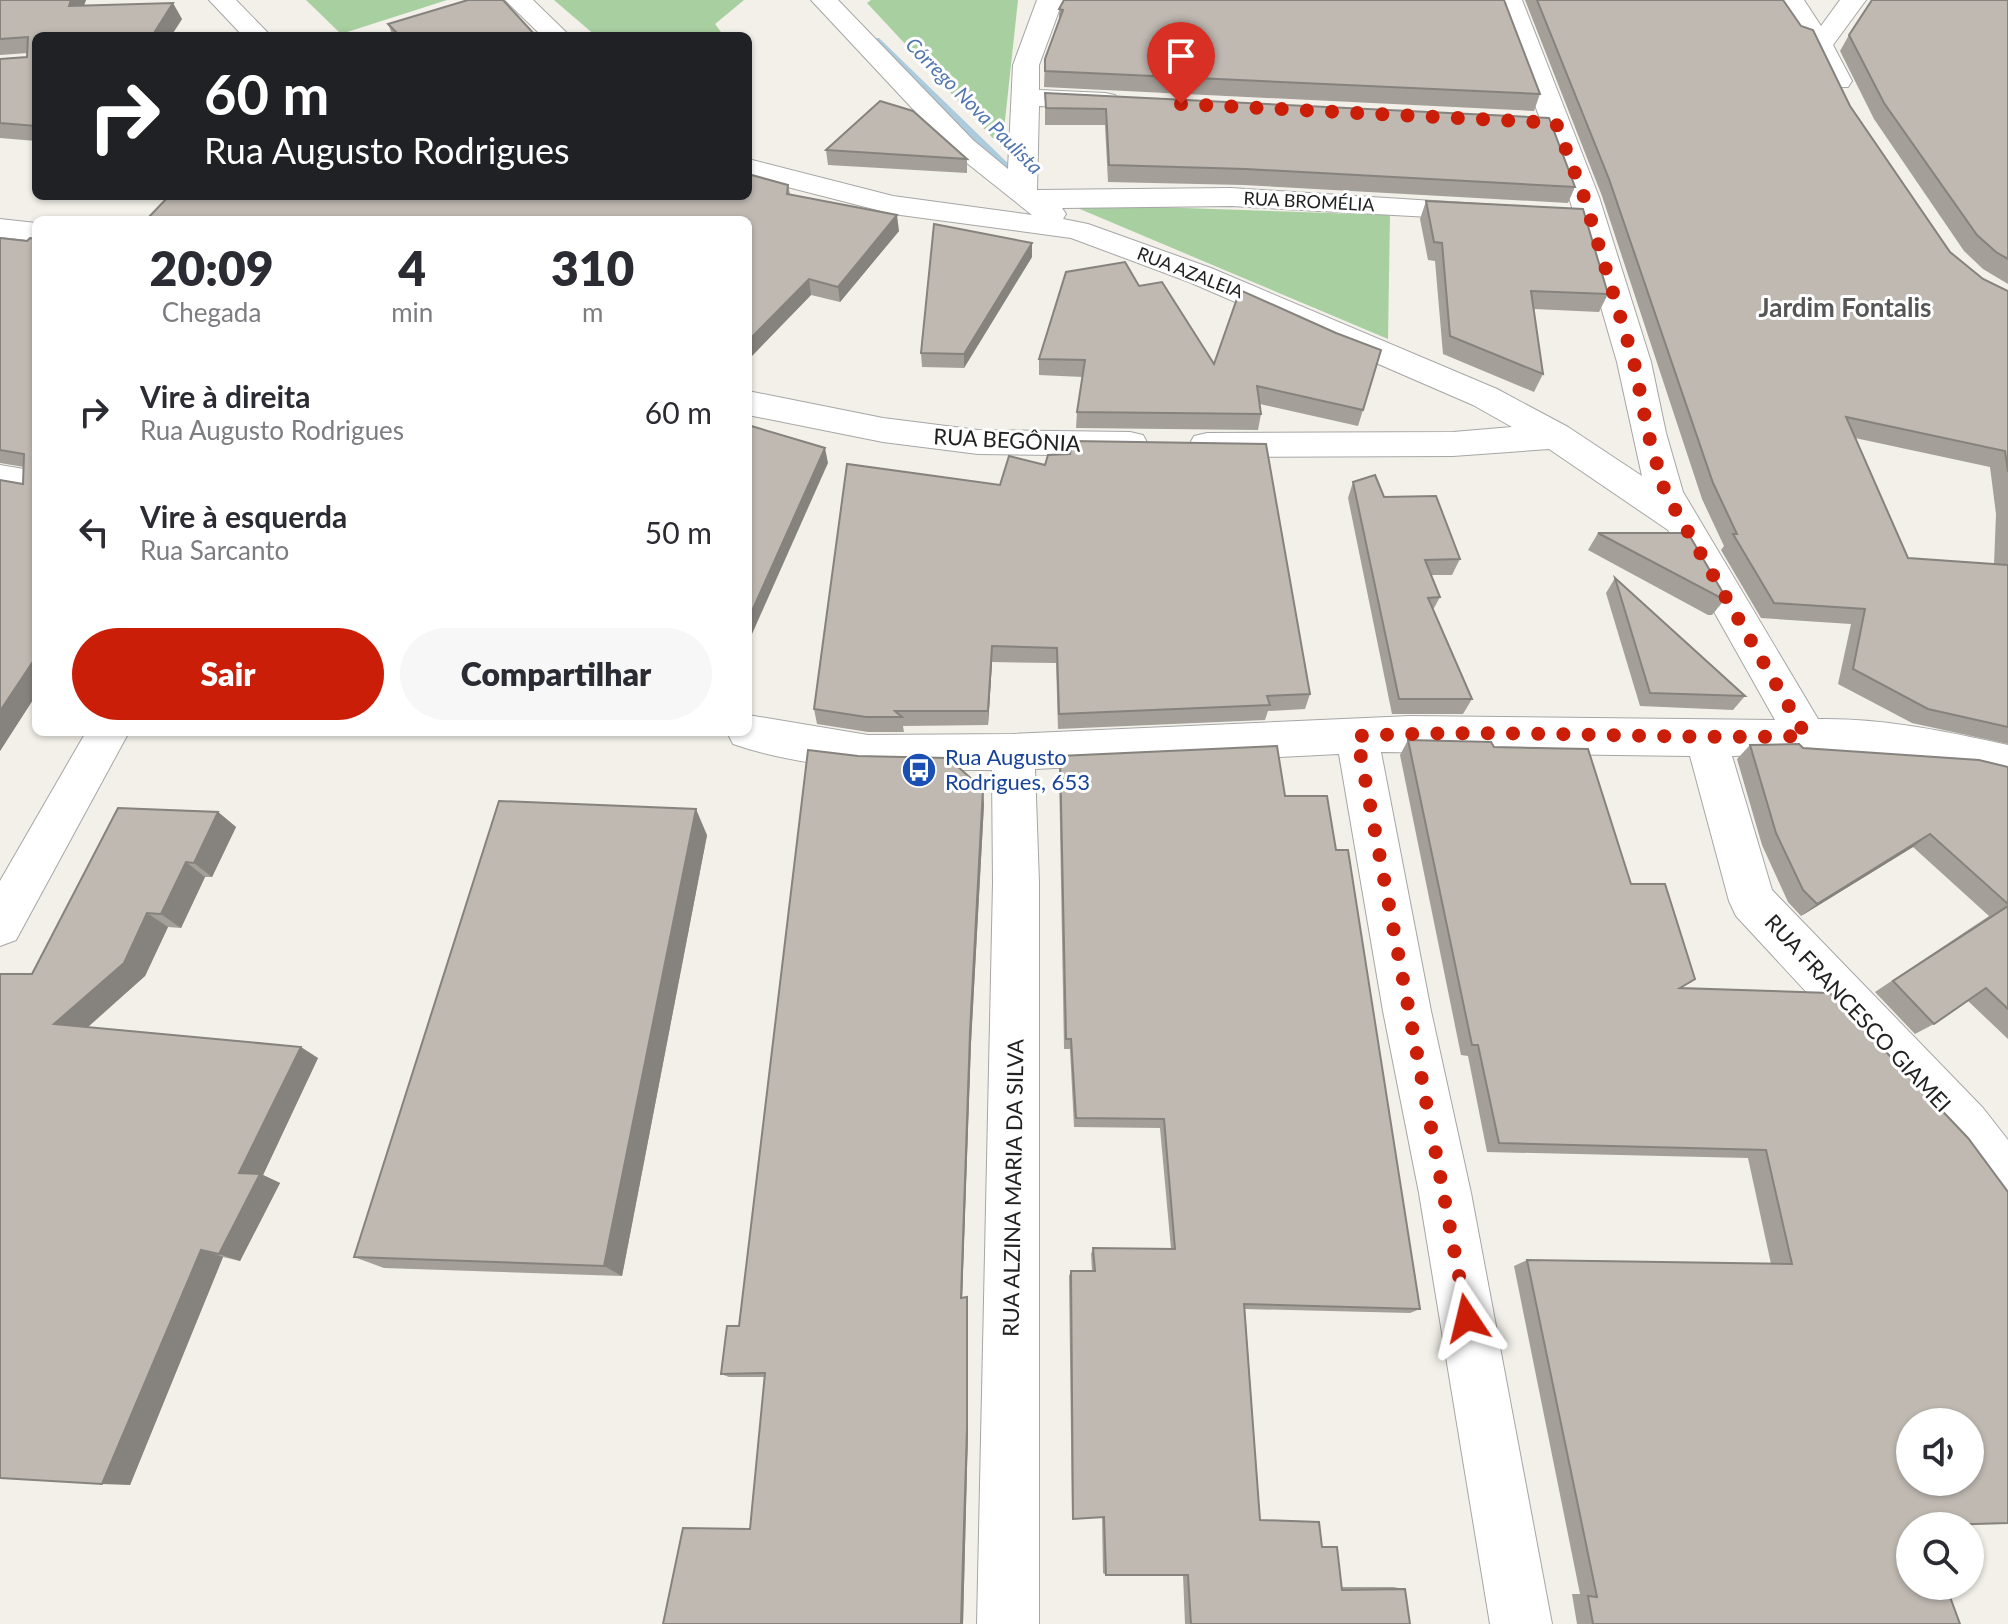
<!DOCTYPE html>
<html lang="pt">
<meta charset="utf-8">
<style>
:root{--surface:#fff;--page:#f7f7f7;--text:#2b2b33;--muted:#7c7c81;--accent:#cb1e08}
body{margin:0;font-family:Lato,sans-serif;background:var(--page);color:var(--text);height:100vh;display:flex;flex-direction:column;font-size:30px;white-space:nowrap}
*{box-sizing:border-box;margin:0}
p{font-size:26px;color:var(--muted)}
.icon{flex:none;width:44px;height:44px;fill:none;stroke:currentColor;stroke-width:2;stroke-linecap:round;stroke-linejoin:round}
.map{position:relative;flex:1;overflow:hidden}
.drawer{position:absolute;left:32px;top:216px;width:720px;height:520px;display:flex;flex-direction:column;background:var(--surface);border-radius:12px;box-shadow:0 2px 6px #0004}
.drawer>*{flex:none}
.hud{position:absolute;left:32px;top:32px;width:720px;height:168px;border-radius:12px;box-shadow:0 2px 6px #0004;background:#202124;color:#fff;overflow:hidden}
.controls{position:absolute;left:1896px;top:1408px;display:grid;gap:16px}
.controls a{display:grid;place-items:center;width:88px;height:88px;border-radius:50%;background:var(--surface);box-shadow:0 2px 6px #0004;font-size:40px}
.pin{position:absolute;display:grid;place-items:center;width:68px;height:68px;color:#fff;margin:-82px -34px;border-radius:50% 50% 50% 0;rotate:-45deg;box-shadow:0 0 8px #0007}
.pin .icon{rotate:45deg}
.me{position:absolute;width:88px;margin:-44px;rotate:350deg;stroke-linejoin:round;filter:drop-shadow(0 0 6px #0008)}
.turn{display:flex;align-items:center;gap:28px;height:168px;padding:0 40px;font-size:36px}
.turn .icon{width:104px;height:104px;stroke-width:2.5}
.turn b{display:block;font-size:56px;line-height:68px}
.eta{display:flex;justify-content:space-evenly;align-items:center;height:136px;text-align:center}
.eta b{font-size:48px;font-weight:800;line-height:56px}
.primary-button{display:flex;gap:16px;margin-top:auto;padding:16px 40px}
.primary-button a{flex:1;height:92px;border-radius:48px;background:var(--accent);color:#fff;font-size:32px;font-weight:800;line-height:92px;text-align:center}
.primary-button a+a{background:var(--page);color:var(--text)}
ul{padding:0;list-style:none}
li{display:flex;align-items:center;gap:24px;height:120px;padding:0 40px}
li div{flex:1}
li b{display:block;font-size:30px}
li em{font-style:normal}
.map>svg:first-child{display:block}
.forest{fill:#a8cfa0}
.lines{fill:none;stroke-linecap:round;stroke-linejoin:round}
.stream{fill:#acccdd;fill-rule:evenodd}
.street-casing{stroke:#a6a6a6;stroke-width:2}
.street{fill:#fff;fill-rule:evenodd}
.wall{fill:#a49f99;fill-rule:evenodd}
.shaded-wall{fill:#86827d}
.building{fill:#bfb9b2;stroke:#86827d;stroke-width:2;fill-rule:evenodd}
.route{stroke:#cb1e08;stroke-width:14;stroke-dasharray:0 25.2}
.labels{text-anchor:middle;stroke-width:6;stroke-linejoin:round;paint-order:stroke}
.far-street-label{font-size:18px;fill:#222;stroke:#fff}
.far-water-label{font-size:20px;font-style:italic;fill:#5175af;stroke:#fff}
.street-label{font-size:22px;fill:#222;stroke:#fff}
.transit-label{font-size:22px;fill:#164399;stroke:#fff;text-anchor:start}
.far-district-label{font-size:26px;font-weight:bold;fill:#555;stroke:#fff}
</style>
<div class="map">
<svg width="2008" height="1624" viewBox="0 0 2008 1624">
<rect width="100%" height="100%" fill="#f2f0e9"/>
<!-- forest -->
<g class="forest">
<polygon points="306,0 447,0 341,34"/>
<polygon points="554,0 744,0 715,24 724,36 596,36"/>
<polygon points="871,0 1018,0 1002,148 867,3"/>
<polygon points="1068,204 1390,215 1388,339"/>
</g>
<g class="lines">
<!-- stream -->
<polygon class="stream" points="871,38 879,38 1021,176 1021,182 1013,182 871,42"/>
<!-- street casing -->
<g class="street-casing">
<g id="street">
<polygon points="209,0 236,0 271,36 243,36"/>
<polygon points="505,0 533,0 570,36 542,36"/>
<path d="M 811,0 L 838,0 L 973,140 L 1008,169 L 1013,65 L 1037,0 L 1063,0 L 1039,65 L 1039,90 L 1105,93 L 1115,95 L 1119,101 L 1115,107 L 1105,109 L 1039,106 L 1037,190 L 1231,188 L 1496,205 L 1500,211 L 1496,217 L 1485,220 L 1231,206 L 1062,208 L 1066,214 L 1063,219 L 1088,224 L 1211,268 L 1497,389 L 1568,427 L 1642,476 L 1617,362 L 1569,197 L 1496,0 L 1522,0 L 1599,197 L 1651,362 L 1666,433 L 1683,492 L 1818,719 C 1883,718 1945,731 2008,745 L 2008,781 L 1922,762 L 1857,753 L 1732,756 L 1772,890 L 1983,1108 L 2008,1140 L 2008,1208 L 1989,1201 L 1947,1144 L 1736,916 L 1729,901 L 1690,756 L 1381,752 L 1431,1011 L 1471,1193 L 1552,1624 L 1490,1624 L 1419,1193 L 1383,1011 L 1339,754 L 1035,769 L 1039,883 L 1039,1624 L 977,1624 L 993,883 L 992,770 C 905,770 817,773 733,744 L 727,732 L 748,732 L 748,715 L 868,735 L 1013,734 L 1410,716 L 1775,720 L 1668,530 L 1549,449 L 1453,456 L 1207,457 L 1194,454 L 1189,445 L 1194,436 L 1207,433 L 1453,432 L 1512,427 L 1473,405 L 1189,282 L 1071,238 L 893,214 L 748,177 L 748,159 L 893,196 L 1032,215 L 953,152 Z"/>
<polygon points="1778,0 1804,0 1821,26 1840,0 1866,0 1833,45 1852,81 1848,87 1828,87"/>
<polygon points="0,219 36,223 36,241 0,237"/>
<polygon points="748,391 883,418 978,430 1130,432 1143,435 1148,444 1143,453 1130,456 978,454 883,442 748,415"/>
<polygon points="0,465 36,471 36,497 0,491"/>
<polygon points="86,732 129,732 16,940 0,946 0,881"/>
</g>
</g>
<!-- street -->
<use href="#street" class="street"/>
</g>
<!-- wall -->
<g class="wall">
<polygon points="0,0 86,0 84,5 182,19 171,36 36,36 36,141 0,138 0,59 27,57 28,53 0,55"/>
<path d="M 1525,0 L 1783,0 L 1850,106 L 1950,252 L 1983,279 L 2008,291 L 2008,744 L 1912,723 L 1838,684 L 1851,624 L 1761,618 L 1721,550 L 1724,546 L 1702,499 L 1602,196 ZM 1855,438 L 1990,467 L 1996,514 L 1994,564 L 1908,558 Z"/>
<polygon points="2008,0 2008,284 1983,269 1964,251 1874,119 1840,51 1849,35"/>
<polygon points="1059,9 1540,94 1534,111 1044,87 1045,59 1059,21"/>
<polygon points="388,24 536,36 393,36"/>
<polygon points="1045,93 1575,187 1568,203 1243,185 1108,182 1105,125 1045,125"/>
<polygon points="826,150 967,159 967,173 828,165"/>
<polygon points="788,185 790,194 899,231 840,302 811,295 748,360"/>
<polygon points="1426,201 1608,294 1599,312 1534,309 1543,374 1534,392 1443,354 1435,261 1428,260 1420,219"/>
<polygon points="0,238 27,241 36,695 0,751 0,480 23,484 24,467 0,463"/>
<polygon points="1032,257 964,368 922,367 921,353"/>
<polygon points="1139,286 1214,364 1363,410 1358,426 1260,404 1261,414 1258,430 1076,428 1077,412 1083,377 1039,375 1039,359"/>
<polygon points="847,464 1310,694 1305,709 1268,711 1265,720 1058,729 1056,663 992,662 988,725 903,726 904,732 868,732 817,724 814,709"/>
<polygon points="1353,482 1384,497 1460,559 1452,575 1431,575 1440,597 1433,610 1472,699 1463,714 1392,714 1348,498"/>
<polygon points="1598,533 1726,598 1712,615 1708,615 1588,550"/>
<polygon points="1615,578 1745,696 1733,710 1640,706 1606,593"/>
<polygon points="1408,740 1494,747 1631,884 1683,988 1830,993 1924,1525 1960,1624 1577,1624 1572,1594 1580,1594 1514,1266 1527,1260 1771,1264 1748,1158 1487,1152 1468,1056 1461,1055 1400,755"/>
<polygon points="1750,745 1803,748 2008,767 2008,1039 1968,1001 1934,1024 1915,1034 1875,992 1989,916 1913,847 1801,916 1788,902 1762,845 1737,759"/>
<polygon points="1060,756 1285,796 1336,850 1420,1309 1410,1313 1245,1309 1260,1520 1322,1546 1337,1547 1342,1587 1393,1587 1405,1589 1410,1624 1185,1624 1183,1575 1106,1575 1103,1573 1102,1517 1072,1518 1069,1276 1071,1271 1092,1271 1091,1254 1093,1248 1171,1249 1160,1128 1074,1127 1070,1049 1064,1049 1059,771"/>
<polygon points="984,804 971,1043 962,1297 968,1303 968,1430 963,1624 683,1528 750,1528 765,1377 729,1377 721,1374 739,1326"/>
<polygon points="218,812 236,827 212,877 205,877 181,928 168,927 145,976 87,1027 318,1058 263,1175 280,1183 240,1261 223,1257 130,1485 32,974"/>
<polygon points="707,835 622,1276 384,1268 354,1257"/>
</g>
<!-- shaded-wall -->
<g class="shaded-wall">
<polygon points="71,0 86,0 78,21 69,6"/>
<polygon points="173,3 182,19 171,36 152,36"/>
<polygon points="897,215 899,231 840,302 838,287"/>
<polygon points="1032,243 1032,257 964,368 964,354"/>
<polygon points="809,279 811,295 748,360 748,341"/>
<polygon points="825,448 828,463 748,643 748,620"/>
<polygon points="992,646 992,662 988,725 988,711"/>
<polygon points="35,657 36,695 0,751 0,711"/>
<polygon points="983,789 984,804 971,1043 962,1303 961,1298 970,1032"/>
<polygon points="696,809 707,835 622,1276 604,1266"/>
<polygon points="218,812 236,827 212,877 194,863"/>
<polygon points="1930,834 1913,847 1801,916 1817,904"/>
<polygon points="186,862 205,877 181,928 161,914"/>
<polygon points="147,913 168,927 145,976 78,1036 54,1024"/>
<polygon points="301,1047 318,1058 263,1175 280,1183 240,1261 219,1254 239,1173"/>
<polygon points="201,1250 223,1257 130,1485 102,1484"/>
<polygon points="967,1297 968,1430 963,1624 961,1624"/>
</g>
<!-- building -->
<g class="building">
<polygon points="0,0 71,0 69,6 173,3 152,36 36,36 36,126 0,123 0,59 27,57 28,37 0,39"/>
<polygon points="468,0 503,0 536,36 395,36 399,35 388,24"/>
<polygon points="1064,0 1504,0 1540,94 1045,71 1045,59 1063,10 1059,9"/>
<polygon points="1537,0 1783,0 1801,26 1813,30 1850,106 1950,252 1983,279 2008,291 2008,472 2005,451 1846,417 1908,558 2008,565 2008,727 1928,709 1853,669 1865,609 1774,603 1733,534 1737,534 1713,483 1609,179"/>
<polygon points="1872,0 2008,0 2008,259 1996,252 1977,235 1884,103 1849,35"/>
<polygon points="1045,93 1549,118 1575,187 1246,169 1109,165 1106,109 1046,108"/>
<polygon points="880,101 913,111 967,159 826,150"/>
<polygon points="748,174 788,185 787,194 897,215 838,287 809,279 748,341 748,220 146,220 169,196 748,196"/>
<polygon points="1426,201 1583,209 1608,294 1531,291 1543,374 1450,336 1442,243 1434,242"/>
<polygon points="934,224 1032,243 964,354 921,353"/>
<polygon points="0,238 27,241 30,238 36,239 36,657 0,711 0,480 23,484 24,454 0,450"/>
<polygon points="1125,262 1139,286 1162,282 1214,364 1240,290 1336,333 1381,350 1363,410 1257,386 1261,414 1077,412 1085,360 1039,359 1066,272"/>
<polygon points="748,425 825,448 748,620"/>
<polygon points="1072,441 1266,444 1310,694 1267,696 1270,705 1059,714 1057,648 992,646 988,711 895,711 902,717 866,717 814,709 847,464 1000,485 1009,456 1045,465 1048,455 1070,454"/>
<polygon points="1375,475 1384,497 1436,496 1460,559 1425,560 1440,597 1428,598 1472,699 1399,699 1353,482"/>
<polygon points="1598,533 1688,533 1726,598 1721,598"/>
<polygon points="1615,578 1745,696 1650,693"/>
<path d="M 1408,740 L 1491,742 L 1494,747 L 1588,749 L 1631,884 L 1665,884 L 1695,979 L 1680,988 L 1830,993 L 1968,1138 L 2008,1192 L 2008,1523 L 1910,1526 L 1910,1586 L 1946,1586 L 1960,1624 L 1593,1624 L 1588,1596 L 1597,1597 L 1527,1260 L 1792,1264 L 1766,1150 L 1499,1143 L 1478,1045 L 1472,1045 ZM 1910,1422 L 1970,1422 L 1970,1482 L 1910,1482 Z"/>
<polygon points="1799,744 1803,748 1979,760 2008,767 2008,904 1930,834 1817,904 1803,890 1776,833 1750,745"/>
<polygon points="1277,746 1285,796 1327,796 1336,850 1348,850 1420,1309 1244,1304 1260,1520 1319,1522 1322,1547 1337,1547 1342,1590 1405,1589 1410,1624 1191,1624 1188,1575 1106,1575 1104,1517 1073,1519 1071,1271 1095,1271 1093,1248 1175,1249 1164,1119 1076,1118 1071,1039 1066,1039 1060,756"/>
<polygon points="808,750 858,756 948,758 983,789 970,1032 961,1298 967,1297 967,1428 961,1624 663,1624 683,1528 750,1529 765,1373 721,1374 727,1326 739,1326"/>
<polygon points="499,801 696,809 604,1266 354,1257"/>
<polygon points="118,808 218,812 194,863 186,862 161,914 147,913 124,963 54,1024 301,1047 239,1173 260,1174 219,1254 201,1250 102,1484 0,1478 0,974 32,974"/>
<polygon points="2008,906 2008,1009 1986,988 1934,1024 1893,981"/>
</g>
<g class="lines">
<!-- route -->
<path class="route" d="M 1181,104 L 1556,123 L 1584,197 L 1634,362 L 1648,433 L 1665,492 L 1806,736 C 1657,740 1506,728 1357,736 L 1467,1318"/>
</g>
<!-- icons -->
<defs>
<g id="bus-disc" transform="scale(1.8)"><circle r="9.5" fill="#1a4fb4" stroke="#fff"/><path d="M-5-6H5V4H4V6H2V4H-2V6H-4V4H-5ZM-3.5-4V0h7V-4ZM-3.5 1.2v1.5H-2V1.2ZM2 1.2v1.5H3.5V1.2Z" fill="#fff"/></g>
</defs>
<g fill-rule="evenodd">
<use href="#bus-disc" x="919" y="770"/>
</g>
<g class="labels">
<!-- far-street labels -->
<g class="far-street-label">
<text transform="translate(1309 202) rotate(3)" y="6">RUA BROMÉLIA</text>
<text transform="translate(1190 273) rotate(21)" y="6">RUA AZALEIA</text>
</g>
<!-- far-water labels -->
<g class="far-water-label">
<text transform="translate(974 106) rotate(45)" y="7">Córrego Nova Paulista</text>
</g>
<!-- street labels -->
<g class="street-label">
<text transform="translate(1007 440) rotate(3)" y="8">RUA BEGÔNIA</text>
<text transform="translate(1858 1013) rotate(47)" y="8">RUA FRANCESCO GIAMEI</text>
<text transform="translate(1013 1188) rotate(-89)" y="8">RUA ALZINA MARIA DA SILVA</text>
</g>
<!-- transit labels -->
<g class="transit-label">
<text x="945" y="765">Rua Augusto<tspan x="945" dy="25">Rodrigues, 653</tspan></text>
</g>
<!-- far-district labels -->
<g class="far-district-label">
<text x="1845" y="317">Jardim Fontalis</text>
</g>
</g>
</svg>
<div class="controls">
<a><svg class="icon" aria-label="sound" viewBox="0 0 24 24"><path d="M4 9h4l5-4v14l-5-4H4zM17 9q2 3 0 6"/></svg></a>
<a><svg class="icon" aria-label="search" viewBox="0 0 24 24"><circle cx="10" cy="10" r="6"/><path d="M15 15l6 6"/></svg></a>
</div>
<div class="pin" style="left:1181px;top:104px;background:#d93025"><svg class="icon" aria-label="arrive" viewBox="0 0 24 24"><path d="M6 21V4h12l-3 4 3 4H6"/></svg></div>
<svg class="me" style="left:1467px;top:1318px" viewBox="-20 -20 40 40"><path d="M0-17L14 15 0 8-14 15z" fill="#cb1e08" stroke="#fff" stroke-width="4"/></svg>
<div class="hud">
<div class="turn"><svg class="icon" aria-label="right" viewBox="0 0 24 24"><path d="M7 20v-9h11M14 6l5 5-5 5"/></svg><div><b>60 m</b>Rua Augusto Rodrigues</div></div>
</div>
<section class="drawer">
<div class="eta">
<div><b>20:09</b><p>Chegada</p></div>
<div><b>4</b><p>min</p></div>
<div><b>310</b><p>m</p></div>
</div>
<ul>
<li><svg class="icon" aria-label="right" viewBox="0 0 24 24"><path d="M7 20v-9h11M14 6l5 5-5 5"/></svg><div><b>Vire à direita</b><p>Rua Augusto Rodrigues</p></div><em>60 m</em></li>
<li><svg class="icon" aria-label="left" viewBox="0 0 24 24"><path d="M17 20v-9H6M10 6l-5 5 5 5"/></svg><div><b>Vire à esquerda</b><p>Rua Sarcanto</p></div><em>50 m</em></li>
</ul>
<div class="primary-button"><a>Sair</a><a>Compartilhar</a></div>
</section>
</div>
